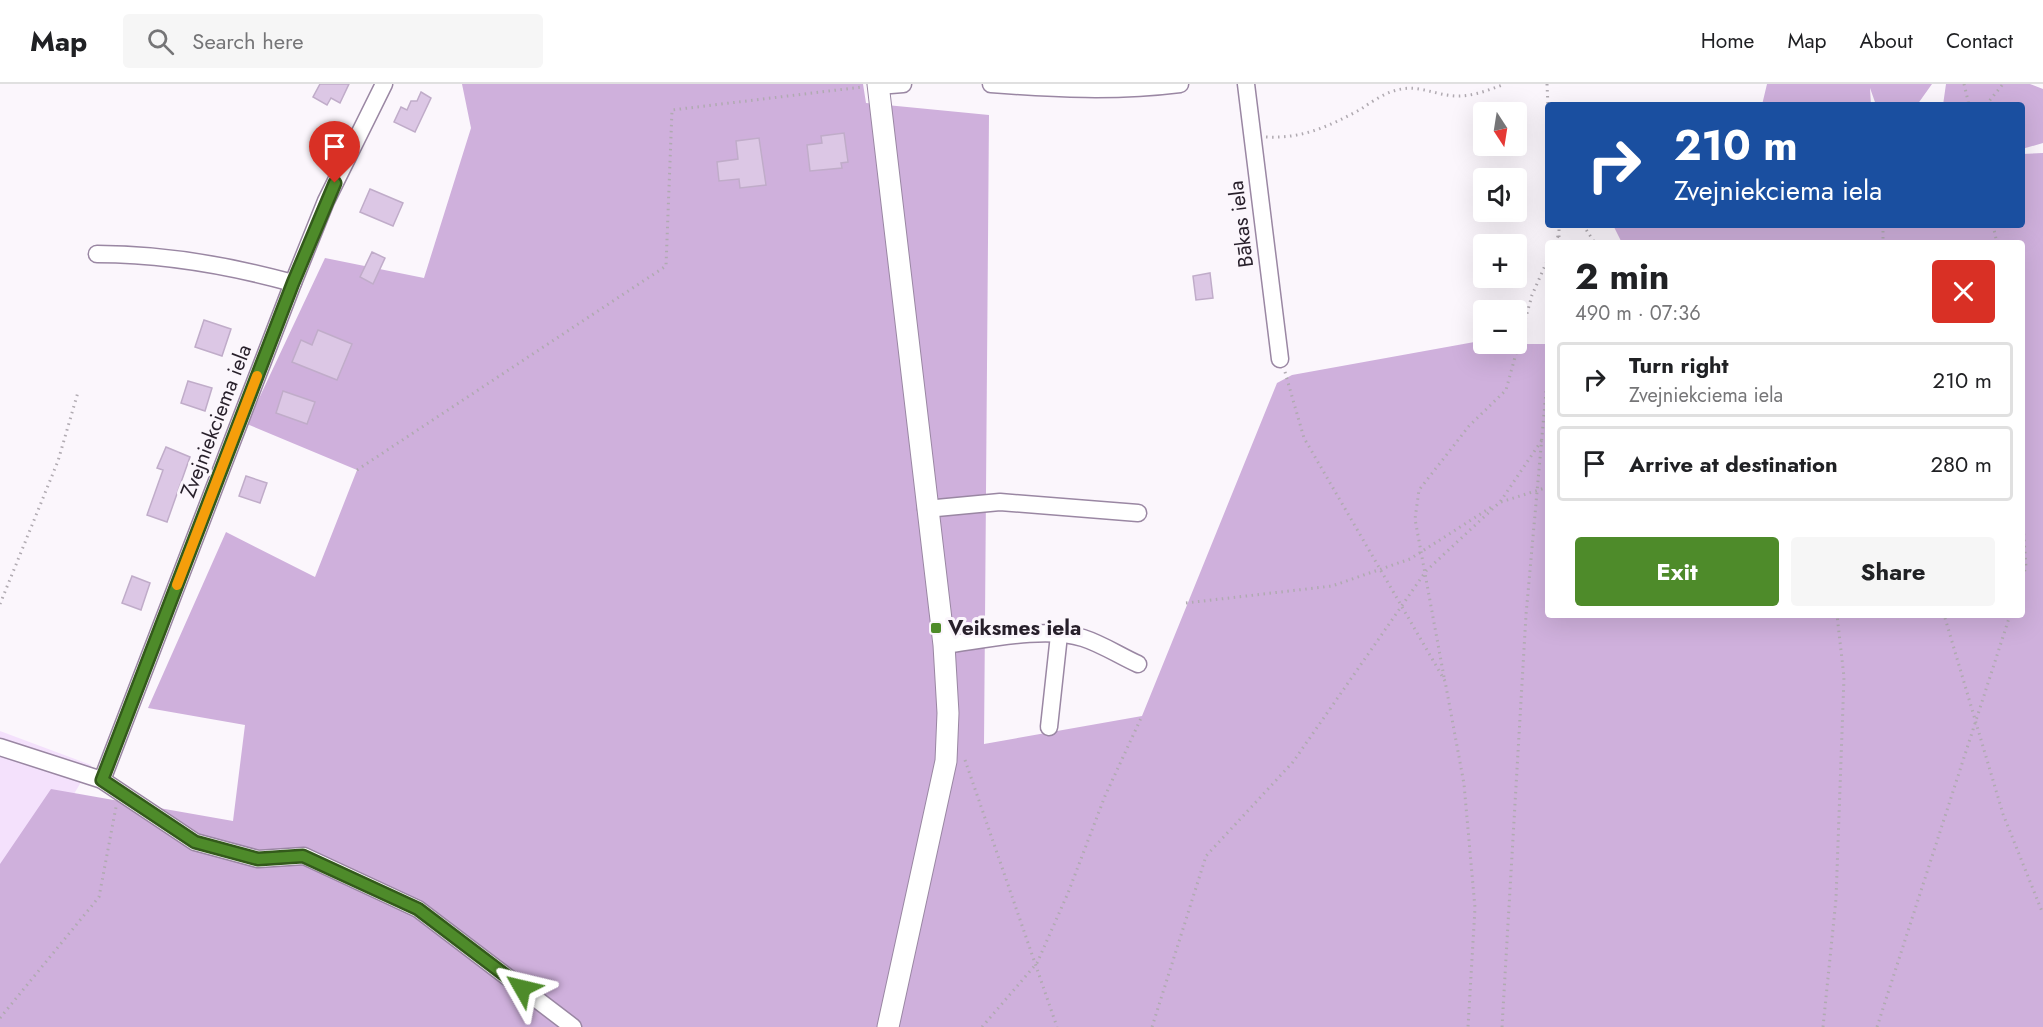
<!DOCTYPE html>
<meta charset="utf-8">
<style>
:root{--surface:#fff;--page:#f6f6f6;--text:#202124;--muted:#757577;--line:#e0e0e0;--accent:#4e8b2a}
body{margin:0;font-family:Jost,sans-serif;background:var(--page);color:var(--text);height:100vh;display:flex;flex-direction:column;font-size:22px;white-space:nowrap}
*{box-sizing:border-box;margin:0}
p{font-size:20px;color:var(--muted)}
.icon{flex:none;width:33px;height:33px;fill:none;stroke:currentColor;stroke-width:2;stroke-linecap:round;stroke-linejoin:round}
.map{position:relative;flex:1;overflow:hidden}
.panel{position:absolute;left:1545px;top:156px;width:480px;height:378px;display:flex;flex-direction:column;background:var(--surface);border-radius:6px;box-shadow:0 6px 24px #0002}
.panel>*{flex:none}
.banner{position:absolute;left:1545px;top:18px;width:480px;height:126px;border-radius:6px;box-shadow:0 6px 24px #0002;background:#1a4fa0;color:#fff;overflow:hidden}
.needle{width:39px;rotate:168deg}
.fabs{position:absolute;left:1473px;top:18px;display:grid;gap:12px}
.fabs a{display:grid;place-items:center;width:54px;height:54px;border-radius:6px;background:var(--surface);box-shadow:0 6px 24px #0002;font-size:30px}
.pin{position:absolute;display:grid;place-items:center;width:51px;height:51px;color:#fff;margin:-62px -26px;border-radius:50% 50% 50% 0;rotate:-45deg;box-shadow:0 0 6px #0007}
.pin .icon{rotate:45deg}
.me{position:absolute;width:66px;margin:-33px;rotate:307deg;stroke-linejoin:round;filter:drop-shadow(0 0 4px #0008)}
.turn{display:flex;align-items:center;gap:21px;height:126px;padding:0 30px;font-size:27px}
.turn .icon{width:78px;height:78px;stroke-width:2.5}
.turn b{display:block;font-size:42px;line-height:51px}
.round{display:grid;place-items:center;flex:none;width:63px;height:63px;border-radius:6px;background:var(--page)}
.head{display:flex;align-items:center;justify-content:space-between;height:102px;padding:0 30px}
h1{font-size:36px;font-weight:700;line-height:45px}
.button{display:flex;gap:12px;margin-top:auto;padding:12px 30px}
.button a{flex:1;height:69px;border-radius:6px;background:var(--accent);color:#fff;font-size:24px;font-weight:700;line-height:69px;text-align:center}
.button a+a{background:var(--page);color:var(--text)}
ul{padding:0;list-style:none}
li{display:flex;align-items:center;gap:18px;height:75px;margin:0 12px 9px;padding:0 18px;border:3px solid var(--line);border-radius:6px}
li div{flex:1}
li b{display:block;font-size:22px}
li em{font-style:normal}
header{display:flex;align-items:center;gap:36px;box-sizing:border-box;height:84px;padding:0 30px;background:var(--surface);border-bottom:2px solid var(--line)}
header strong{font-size:28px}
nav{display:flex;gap:33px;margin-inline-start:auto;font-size:21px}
.search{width:420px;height:54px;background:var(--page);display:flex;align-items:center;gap:15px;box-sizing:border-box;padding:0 21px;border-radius:6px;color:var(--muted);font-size:22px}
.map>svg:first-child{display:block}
.green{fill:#f4e1fc}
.forest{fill:#cfb0dc}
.building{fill:#dcc7e5;stroke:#c0acc9;stroke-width:1.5}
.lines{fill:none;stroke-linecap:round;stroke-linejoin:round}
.minor-casing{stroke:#9a87a3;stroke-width:19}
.major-casing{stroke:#9a87a3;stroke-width:23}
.path{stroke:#b0aab1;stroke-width:3;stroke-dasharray:1.5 4.5;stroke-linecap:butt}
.minor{stroke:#fff;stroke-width:16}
.major{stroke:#fff;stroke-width:21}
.route-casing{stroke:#335a1b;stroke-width:15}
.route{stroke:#4e8b2a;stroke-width:10}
.slow{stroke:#f59e0b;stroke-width:10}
.poi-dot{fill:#4e8b2a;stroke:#fbf6fc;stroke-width:2}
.labels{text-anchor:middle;stroke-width:6;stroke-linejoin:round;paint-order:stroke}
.street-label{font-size:21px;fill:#271f2a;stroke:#fbf6fc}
.poi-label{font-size:21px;font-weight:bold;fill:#271f2a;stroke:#fbf6fc;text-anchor:start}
</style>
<header>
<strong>Map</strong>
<div class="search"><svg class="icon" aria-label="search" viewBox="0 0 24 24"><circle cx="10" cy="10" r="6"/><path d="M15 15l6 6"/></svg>Search here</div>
<nav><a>Home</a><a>Map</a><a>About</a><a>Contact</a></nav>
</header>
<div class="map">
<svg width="2043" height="943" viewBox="0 0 2043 943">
<rect width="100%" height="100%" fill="#fbf6fc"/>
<!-- green -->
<polygon class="green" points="0,647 91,681 0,836"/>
<!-- forest -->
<g class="forest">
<polygon points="462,0 863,0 866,19 989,31 984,660 1142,632 1277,299 1292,291 1480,257 1483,257 1484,260 1548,260 1548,531 2022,531 2022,159 1622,159 1613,141 2022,141 2022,70 2043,69 2043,943 0,943 0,780 51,705 233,737 245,641 148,624 226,448 315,493 357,386 247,340 325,174 424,194 471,44"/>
<polygon points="1767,0 1932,0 1917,21 1876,21 1870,4 1871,21 1762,21"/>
<polygon points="1946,0 2030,0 2043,5 2043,59 2022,65 2022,21 1943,21"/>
</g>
<!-- building -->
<g class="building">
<polygon points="320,0 349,0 340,19 331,14 327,21 313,13"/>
<polygon points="421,8 431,14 415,48 394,38 401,23 407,26 411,17 417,17"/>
<polygon points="844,49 848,78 841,79 842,84 810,87 807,61 822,59 821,52"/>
<polygon points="759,54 766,101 740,104 739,95 719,97 717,78 738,75 736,57"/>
<polygon points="370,105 403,119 393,142 360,128"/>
<polygon points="372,168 385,174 373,200 360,193"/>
<polygon points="1210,189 1213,214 1196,216 1193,192"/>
<polygon points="204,236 231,245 222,272 195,263"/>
<polygon points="318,246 352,260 337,296 292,278 301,256 312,261"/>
<polygon points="188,297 212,304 205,327 181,319"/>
<polygon points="283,307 315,318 307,340 276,329"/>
<polygon points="166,363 190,373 167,438 147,431 163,386 157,384"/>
<polygon points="246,392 267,399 260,419 239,412"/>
<polygon points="132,492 150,499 141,526 122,519"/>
</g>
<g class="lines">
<!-- minor casing -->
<g class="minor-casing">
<g id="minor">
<path d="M 991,0 C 1055,5 1116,8 1180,0"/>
<polyline points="1246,0 1280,275"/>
<polyline points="878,2 903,0"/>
<path d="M 97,170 C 162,170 231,182 293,199"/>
<polyline points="926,425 1000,418 1138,429"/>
<path d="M 944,561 C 984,556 1044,542 1083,554 C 1102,560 1120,572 1138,580"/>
<polyline points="1049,643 1059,551"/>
<polyline points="0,663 102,696 195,758 258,775 304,772 418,825 573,943"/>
<polyline points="102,696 293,199 326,117 384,0"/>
</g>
</g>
<!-- major casing -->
<g class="major-casing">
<polyline id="major" points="878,0 944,561 948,629 946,677 888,943"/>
</g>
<!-- path -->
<g class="path">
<polyline points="1547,0 1548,22"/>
<polyline points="1964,0 1969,21"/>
<polyline points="1986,21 2003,0"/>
<path d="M 1266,53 C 1302,55 1330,42 1361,25 C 1373,17 1387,7 1402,5 C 1417,2 1433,9 1447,11 C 1467,15 1486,7 1505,0"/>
<polyline points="1583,141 1595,159"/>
<polyline points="1883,141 1883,159"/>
<polyline points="1993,141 1997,159"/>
<polyline points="1555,159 1559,150"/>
<polyline points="1559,159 1559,141"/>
<polyline points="1285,288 1304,354 1445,597 1464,700 1475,824 1468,943"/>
<polyline points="357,386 666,182 672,26 862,3"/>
<polyline points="1501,418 1548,403"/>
<polyline points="2022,426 2026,483 2022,494"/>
<polyline points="1186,519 1332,502 1410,475 1493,422"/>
<polyline points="0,520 58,377 78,308"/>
<polyline points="1945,534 2003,730 2043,830"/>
<polyline points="1444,593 1415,435 1419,406 1469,342 1506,306 1532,211 1548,175"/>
<polyline points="965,676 1057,943"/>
<polyline points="0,934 99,813 116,723"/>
<polyline points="982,943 1037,879 1068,809 1105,712 1142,632"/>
<polyline points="1152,943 1206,772 1293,678 1426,487 1500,418 1542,356"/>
<polyline points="1502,943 1526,531 1548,285"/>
<polyline points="1823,943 1836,815 1844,593 1837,531"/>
<polyline points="1877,943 2010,531"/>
</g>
<!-- minor -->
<use href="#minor" class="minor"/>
<!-- major -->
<use href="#major" class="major"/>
</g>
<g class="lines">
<!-- route casing -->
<g class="route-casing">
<polyline id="route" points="335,99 293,199 102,696 195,758 258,775 303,772 418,825 522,904"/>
</g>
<!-- route -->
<use href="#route" class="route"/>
<!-- slow -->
<polyline class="slow" points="177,501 257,292"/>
</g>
<!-- markers -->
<rect class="poi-dot" x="930" y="538" width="12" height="12" rx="3"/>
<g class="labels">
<!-- street labels -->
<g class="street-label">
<text transform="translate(1241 140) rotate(-97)" y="7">Bākas iela</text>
<text transform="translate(216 337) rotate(-69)" y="7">Zvejniekciema iela</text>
</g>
<!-- poi labels -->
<g class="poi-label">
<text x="948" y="551">Veiksmes iela</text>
</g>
</g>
</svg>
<div class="fabs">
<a><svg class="needle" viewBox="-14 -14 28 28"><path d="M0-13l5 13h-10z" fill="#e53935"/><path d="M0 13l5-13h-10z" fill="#757577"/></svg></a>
<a><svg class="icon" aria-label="sound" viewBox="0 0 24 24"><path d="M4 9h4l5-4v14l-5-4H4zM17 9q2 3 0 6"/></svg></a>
<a>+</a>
<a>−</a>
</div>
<div class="pin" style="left:335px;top:99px;background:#d93025"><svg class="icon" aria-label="arrive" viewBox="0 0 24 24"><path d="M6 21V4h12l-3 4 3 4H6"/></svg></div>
<svg class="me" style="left:522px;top:904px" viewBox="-20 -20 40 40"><path d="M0-17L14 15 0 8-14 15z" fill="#4e8b2a" stroke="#fff" stroke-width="4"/></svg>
<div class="banner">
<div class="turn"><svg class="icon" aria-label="right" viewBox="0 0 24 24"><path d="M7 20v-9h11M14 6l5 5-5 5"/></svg><div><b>210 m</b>Zvejniekciema iela</div></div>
</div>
<section class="panel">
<div class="head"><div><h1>2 min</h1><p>490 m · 07:36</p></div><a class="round" style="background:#d93025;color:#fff"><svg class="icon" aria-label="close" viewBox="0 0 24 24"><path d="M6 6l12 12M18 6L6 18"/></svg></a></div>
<ul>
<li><svg class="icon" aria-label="right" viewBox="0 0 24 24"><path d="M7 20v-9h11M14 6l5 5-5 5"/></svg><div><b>Turn right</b><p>Zvejniekciema iela</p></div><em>210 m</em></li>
<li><svg class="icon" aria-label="arrive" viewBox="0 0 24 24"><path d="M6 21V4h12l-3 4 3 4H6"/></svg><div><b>Arrive at destination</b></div><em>280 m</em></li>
</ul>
<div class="button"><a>Exit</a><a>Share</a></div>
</section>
</div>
